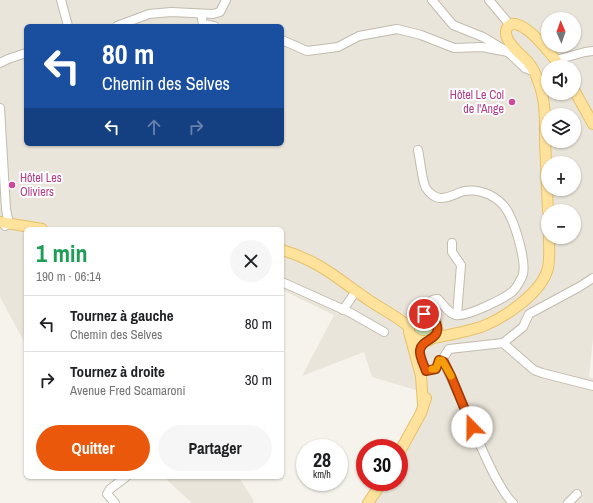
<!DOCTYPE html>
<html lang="fr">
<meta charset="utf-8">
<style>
:root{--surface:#fff;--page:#f6f6f6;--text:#202124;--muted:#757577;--line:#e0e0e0;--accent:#ea580c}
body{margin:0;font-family:"Archivo Narrow",sans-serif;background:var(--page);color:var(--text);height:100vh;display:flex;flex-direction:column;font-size:15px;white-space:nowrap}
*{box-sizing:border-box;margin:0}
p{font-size:13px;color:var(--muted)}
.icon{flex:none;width:22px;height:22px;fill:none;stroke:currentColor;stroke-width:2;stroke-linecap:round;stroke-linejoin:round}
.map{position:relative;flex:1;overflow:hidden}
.drawer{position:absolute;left:24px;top:227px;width:260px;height:252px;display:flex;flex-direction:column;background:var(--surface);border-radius:6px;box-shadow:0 1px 3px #0004}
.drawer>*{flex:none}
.banner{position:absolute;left:24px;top:24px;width:260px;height:122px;border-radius:6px;box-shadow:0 1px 3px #0004;background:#1a4fa0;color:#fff;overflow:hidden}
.needle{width:26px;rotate:358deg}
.tools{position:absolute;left:541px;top:12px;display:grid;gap:8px}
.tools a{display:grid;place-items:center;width:40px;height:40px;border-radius:50%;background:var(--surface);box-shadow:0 1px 3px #0004;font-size:20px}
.speed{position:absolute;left:296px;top:439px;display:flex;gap:8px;font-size:20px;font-weight:700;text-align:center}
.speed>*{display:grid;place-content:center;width:52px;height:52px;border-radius:50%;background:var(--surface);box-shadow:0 1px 3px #0004;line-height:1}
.speed small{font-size:10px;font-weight:400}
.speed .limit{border:6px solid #d22;background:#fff;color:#111}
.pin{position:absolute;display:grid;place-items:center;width:34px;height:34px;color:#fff;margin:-17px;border:2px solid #fff;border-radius:50%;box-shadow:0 1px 4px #0007}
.me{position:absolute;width:44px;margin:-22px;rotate:338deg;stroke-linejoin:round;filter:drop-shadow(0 0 3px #0008)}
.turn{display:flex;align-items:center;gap:14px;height:84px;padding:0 12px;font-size:18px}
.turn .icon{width:52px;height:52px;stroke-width:2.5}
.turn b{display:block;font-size:28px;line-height:34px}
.lanes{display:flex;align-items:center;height:38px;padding:0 12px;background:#0003;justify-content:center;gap:20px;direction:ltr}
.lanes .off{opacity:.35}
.round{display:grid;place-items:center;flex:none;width:42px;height:42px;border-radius:21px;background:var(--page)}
.headline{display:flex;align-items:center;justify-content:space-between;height:68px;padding:0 12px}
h1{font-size:24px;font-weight:700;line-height:30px;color:#1e9e55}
.primary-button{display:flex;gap:8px;margin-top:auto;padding:8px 12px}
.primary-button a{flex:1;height:46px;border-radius:24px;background:var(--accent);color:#fff;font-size:16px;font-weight:700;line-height:46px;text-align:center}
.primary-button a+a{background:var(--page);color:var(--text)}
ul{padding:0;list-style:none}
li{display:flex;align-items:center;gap:12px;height:56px;padding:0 12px;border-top:1px solid var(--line)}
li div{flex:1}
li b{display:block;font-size:15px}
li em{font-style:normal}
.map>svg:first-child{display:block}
.residential{fill:#eae5da;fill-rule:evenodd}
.green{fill:#d2eab5}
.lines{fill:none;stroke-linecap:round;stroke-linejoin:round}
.minor-casing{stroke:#c2bbae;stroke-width:10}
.major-casing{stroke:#e6c16a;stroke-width:12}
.minor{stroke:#fff;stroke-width:8}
.major{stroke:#ffe39c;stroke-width:10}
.route-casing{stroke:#983908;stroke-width:10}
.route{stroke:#ea580c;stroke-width:7}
.slow{stroke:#f59e0b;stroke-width:7}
.hotel-dot{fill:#d1479c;stroke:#fff;stroke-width:1.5}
.labels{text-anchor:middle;stroke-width:4;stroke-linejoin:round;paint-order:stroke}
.hotel-label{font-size:12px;fill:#b23c85;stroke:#fff;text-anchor:end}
</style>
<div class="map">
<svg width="593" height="503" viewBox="0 0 593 503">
<rect width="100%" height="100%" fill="#f6f3ec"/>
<!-- residential -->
<g class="residential">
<path d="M 0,0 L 593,0 L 593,338 L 589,377 L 593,378 L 593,503 L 374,503 L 387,482 L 399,482 L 399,463 L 413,441 L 419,391 L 372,377 L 364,352 L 302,376 L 334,315 L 282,290 L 282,229 L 26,229 L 26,345 L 0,297 ZM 548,19 L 574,19 L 574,45 L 548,45 ZM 26,26 L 282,26 L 282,144 L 26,144 ZM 548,67 L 574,67 L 574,93 L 548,93 ZM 548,115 L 574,115 L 574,141 L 548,141 ZM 548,163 L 574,163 L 574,189 L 548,189 ZM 548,211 L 574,211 L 574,237 L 548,237 Z"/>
<polygon points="164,477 239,477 254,501 253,503 192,503"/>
</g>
<!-- green -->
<polygon class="green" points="421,317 428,318 433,327 431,334 422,338 413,331 413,324"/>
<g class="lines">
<!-- minor casing -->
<g class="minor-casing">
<g id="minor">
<polyline points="61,0 68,26"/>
<polyline points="432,0 453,25 483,37 508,52 525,68 530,70 533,69"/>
<polyline points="489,0 510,25"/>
<polyline points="201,14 203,24 214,26"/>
<polyline points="117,26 149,14 171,12 213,14 220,12 226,0"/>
<polyline points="282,40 307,51 338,47 359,36 397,29 421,35 454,48 482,47 508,52"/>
<polyline points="556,60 585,52 593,51"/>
<polyline points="0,63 8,59 26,53"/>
<polyline points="0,108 6,209 9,224 5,226"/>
<path d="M 418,150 C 420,158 422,182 426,188 C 429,193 435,198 441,198 C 449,198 457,193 464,191 C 481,188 500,197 508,212 C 515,224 528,265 522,277 C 520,281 516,289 512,292 C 503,299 467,317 456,315 C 449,314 443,304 438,299 C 429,299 426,305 424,314"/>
<polyline points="452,243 452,252 461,265 457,315"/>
<polyline points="282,282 351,313 384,332"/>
<polyline points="343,310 356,291"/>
<polyline points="503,343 523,327 529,314 579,287 593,278"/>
<polyline points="442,360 449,349 503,343 534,370 542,373 593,386"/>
<path d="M 419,362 L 423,370 L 436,369 L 439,361 L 442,360 L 443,362 C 464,400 476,442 497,480 C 502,488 506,497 513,503"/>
<polyline points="115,503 107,494 110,489 126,477"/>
<polyline points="568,503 577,494"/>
</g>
</g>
<!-- major casing -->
<g class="major-casing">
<g id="major">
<polyline points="574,90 593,124"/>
<path d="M 548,211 C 547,188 546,164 545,141 C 545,121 546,100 538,81 C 536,74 533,68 528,62 C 522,55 501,40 507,28 C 518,10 555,58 560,67"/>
<polyline points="0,222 42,229"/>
<path d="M 282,250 C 320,261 339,280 370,301 C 383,310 397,316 409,327"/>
<path d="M 411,335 C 422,347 442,340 436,323 C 431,306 407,313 409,332 L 421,376 L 423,404"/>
<path d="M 433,338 C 449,335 465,332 481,327 C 504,318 542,293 548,268 C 550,258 549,247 549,237"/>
<polyline points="399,453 421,413 426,398"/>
<polyline points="368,503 382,482"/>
</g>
</g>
<!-- minor -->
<use href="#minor" class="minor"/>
<!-- major -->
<use href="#major" class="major"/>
</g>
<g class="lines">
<!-- route casing -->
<g class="route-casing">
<path id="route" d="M 424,314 C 429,315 434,317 436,323 C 443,340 422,338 420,350 C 419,356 424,365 426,371 L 436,369 L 439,360 L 444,362 L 451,376 L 472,427"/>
</g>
<!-- route -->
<use href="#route" class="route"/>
<!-- slow -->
<polyline class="slow" points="432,369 436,369 439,360 442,360 451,376"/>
</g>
<!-- markers -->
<g class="hotel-dot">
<circle cx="512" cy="102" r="4"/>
<circle cx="12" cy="185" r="4"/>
</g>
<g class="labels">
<!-- hotel labels -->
<g class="hotel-label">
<text x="504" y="99">Hôtel Le Col<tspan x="504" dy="14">de l'Ange</tspan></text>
<text x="20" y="182" text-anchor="start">Hôtel Les<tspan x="20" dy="14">Oliviers</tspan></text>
</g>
</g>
</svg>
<div class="tools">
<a><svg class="needle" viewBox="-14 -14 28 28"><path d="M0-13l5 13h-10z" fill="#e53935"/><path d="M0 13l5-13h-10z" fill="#757577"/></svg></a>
<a><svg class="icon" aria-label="sound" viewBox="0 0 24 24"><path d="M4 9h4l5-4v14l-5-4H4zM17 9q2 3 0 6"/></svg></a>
<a><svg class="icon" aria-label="layers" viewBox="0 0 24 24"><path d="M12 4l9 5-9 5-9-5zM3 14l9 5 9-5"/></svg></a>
<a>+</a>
<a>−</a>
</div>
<div class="speed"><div>28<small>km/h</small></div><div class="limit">30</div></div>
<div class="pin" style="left:424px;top:314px;background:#d93025"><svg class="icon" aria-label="arrive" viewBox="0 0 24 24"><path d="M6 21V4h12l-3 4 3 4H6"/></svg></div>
<svg class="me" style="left:472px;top:427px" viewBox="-20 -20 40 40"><circle r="19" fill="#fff"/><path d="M0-13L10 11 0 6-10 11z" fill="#ea580c"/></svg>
<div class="banner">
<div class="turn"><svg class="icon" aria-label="left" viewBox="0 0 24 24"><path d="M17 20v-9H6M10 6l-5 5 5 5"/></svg><div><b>80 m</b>Chemin des Selves</div></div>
<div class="lanes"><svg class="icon" aria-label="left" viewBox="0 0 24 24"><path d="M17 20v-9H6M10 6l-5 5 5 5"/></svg><svg class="icon off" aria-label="ahead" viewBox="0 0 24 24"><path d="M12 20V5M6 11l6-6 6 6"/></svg><svg class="icon off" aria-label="right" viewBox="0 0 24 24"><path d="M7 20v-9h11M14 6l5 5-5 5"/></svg></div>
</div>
<section class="drawer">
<div class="headline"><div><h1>1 min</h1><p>190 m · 06:14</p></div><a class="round"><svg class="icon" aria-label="close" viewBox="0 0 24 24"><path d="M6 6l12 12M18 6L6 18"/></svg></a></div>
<ul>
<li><svg class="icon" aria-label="left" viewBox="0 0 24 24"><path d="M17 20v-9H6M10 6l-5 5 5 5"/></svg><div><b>Tournez à gauche</b><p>Chemin des Selves</p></div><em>80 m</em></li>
<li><svg class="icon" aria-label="right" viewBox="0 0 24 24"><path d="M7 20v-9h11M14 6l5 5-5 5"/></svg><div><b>Tournez à droite</b><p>Avenue Fred Scamaroni</p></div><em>30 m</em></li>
</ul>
<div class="primary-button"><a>Quitter</a><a>Partager</a></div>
</section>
</div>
